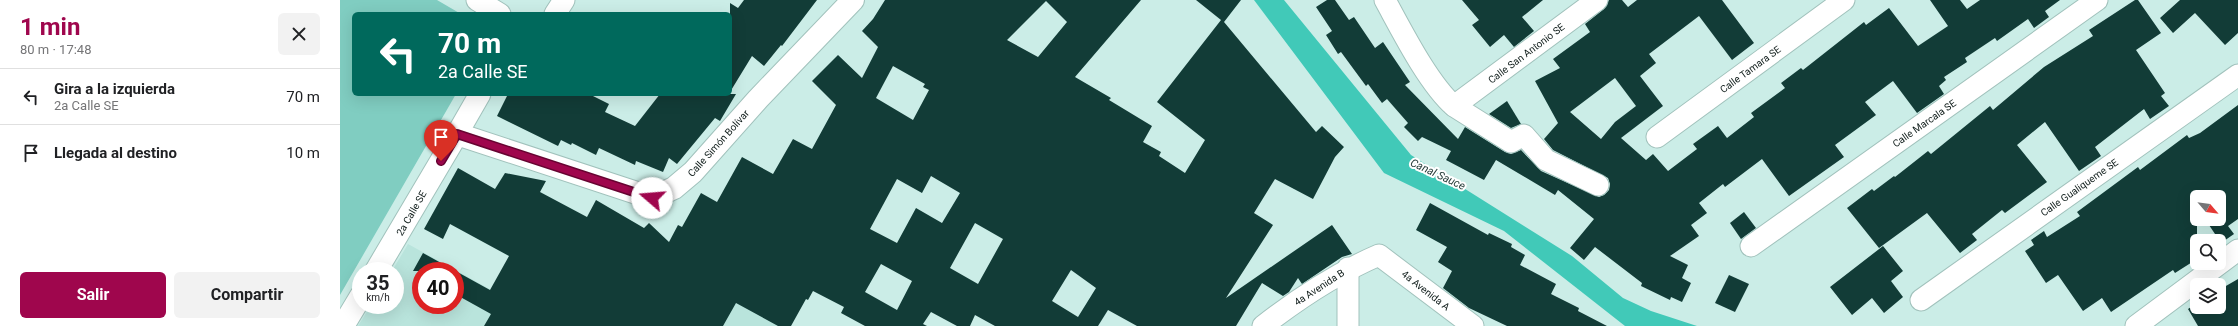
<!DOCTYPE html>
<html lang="es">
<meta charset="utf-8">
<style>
:root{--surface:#fff;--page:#f2f2f2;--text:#202124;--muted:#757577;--line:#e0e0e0;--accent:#9f064d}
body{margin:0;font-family:Roboto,sans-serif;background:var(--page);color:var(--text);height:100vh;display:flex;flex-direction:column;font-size:15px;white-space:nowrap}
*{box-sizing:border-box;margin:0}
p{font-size:13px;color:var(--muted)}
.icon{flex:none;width:22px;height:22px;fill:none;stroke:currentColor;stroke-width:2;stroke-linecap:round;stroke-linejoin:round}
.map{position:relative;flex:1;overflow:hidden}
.details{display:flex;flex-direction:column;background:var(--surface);width:340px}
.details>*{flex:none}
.banner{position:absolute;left:12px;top:12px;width:380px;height:84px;border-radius:6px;box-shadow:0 4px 16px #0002;background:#00695c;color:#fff;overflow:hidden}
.needle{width:26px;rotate:118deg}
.controls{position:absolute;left:1850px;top:190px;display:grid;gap:8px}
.controls a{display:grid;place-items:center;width:36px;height:36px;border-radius:6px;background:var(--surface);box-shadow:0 4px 16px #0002;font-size:20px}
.speed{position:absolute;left:12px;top:262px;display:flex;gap:8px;font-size:20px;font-weight:700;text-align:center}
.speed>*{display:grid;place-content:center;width:52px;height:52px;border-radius:50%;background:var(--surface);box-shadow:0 4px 16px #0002;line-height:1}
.speed small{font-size:10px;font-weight:400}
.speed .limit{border:6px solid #d22;background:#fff;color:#111}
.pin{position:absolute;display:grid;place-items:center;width:34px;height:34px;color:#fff;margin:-41px -17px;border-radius:50% 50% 50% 0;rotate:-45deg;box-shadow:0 0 4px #0007}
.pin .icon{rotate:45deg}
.me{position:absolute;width:44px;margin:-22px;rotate:288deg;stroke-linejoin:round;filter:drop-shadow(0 0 3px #0008)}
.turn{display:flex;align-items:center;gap:14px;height:84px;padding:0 20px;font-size:18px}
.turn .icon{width:52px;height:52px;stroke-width:2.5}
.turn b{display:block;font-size:28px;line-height:34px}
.round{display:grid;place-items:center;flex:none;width:42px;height:42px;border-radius:6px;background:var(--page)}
.head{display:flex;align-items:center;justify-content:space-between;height:68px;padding:0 20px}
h1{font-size:24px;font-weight:700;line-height:30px;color:var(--accent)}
.primary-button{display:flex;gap:8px;margin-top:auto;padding:8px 20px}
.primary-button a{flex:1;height:46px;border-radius:6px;background:var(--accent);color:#fff;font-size:16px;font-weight:700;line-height:46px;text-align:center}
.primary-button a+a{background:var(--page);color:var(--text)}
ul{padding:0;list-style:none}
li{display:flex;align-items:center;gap:12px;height:56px;padding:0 20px;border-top:1px solid var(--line)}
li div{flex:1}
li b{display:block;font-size:15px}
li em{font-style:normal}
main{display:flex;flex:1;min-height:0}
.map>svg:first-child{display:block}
.built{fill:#b9e4dc;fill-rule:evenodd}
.green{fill:#80cdc1}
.water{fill:#41c9b8}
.building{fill:#123c37;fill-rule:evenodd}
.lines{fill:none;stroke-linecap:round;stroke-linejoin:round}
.minor-casing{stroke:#a1c2bc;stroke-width:23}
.tertiary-casing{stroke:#a1c2bc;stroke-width:24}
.minor{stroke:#fff;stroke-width:21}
.tertiary{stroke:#fff;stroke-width:22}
.route-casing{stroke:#670432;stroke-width:10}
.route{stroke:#9f064d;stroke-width:7}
.labels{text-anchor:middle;stroke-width:4;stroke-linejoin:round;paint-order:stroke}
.street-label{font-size:10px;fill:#101d1b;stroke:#fff}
.water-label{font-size:11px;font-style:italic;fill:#1e3532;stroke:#fff}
</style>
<main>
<section class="details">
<div class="head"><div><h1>1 min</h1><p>80 m · 17:48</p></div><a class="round"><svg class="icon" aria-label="close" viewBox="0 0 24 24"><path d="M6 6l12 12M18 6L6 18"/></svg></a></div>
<ul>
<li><svg class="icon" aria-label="left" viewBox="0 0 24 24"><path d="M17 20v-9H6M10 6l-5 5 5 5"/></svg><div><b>Gira a la izquierda</b><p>2a Calle SE</p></div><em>70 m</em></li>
<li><svg class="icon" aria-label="arrive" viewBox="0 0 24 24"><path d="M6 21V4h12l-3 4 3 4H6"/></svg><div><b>Llegada al destino</b></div><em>10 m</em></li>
</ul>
<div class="primary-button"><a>Salir</a><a>Compartir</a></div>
</section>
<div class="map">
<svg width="1898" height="326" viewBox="0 0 1898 326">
<rect width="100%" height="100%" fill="#cbede7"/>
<!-- built -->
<g class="built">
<path d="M 68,244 L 217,326 L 18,326 L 31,305 L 55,305 L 55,271 L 52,271 ZM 81,271 L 115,271 L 115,305 L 81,305 Z"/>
<polygon points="383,262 438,326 350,326"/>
</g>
<!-- green -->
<polygon class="green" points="0,0 97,0 121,14 14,14 14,94 116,94 0,295"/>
<!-- water -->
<polygon class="water" points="914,0 944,0 1071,155 1232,256 1283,298 1311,311 1357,326 1285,326 1164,231 1044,173"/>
<!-- building -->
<g class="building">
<polygon points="404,0 477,0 442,46 441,45 424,66 412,56 390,92 390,3 398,8"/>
<path d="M 545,0 L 801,0 L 735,77 L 771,98 L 769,100 L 812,126 L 803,142 L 821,152 L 819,156 L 845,173 L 865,140 L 817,102 L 881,20 L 856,0 L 901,0 L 884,22 L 976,132 L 982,126 L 1004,147 L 995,157 L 973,199 L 935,179 L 914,213 L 933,225 L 886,298 L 992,225 L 1012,254 L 1002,257 L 962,284 L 958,278 L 949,292 L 943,296 L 922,283 L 896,326 L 797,326 L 768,310 L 758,326 L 655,326 L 635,315 L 630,326 L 617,326 L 591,312 L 583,324 L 587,326 L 525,326 L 501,313 L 504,307 L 473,291 L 468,300 L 466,299 L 451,326 L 438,326 L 396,303 L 383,326 L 144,326 L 151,314 L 115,294 L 115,271 L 73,271 L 83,253 L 150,290 L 169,256 L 110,224 L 103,239 L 84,229 L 118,168 L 155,189 L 165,173 L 206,181 L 200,192 L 247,217 L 256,200 L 304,228 L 309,223 L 329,242 L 338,225 L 342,227 L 361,193 L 377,202 L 402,157 L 433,174 L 453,139 L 472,149 L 496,105 L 472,81 L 498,55 L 522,78 L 538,47 L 522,31 L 533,19 ZM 706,1 L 727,22 L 698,57 L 667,40 ZM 553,66 L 585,84 L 583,87 L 589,90 L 573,120 L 536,98 ZM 591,176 L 620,193 L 602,223 L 576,208 L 557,243 L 530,229 L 557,179 L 582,193 ZM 635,223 L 663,239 L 638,284 L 610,268 ZM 541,264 L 572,281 L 557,310 L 525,292 ZM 731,270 L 756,288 L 738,317 L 712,301 Z"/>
<path d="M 987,0 L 995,0 L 1009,20 L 1014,17 L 1035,48 L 1043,42 L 1070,82 L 1065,85 L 1118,139 L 1125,127 L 1165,152 L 1171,154 L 1181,150 L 1201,171 L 1259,197 L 1264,195 L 1269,190 L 1270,184 L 1268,178 L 1213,150 L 1204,139 L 1218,123 L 1195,81 L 1220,68 L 1213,59 L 1250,32 L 1245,24 L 1264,9 L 1269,0 L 1282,0 L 1288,7 L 1297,0 L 1382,0 L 1414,43 L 1392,60 L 1359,16 L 1309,54 L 1316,63 L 1300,76 L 1323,106 L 1281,138 L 1306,160 L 1313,154 L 1328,171 L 1357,149 L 1353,144 L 1378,126 L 1387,138 L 1414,117 L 1411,113 L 1445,88 L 1441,83 L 1461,68 L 1463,70 L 1524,22 L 1526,25 L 1549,8 L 1578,46 L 1608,26 L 1590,0 L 1620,0 L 1627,9 L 1640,0 L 1720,0 L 1705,11 L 1709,17 L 1694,28 L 1688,19 L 1657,41 L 1655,38 L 1625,58 L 1627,62 L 1604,77 L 1606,80 L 1599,86 L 1604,94 L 1577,113 L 1553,81 L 1525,102 L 1536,115 L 1495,145 L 1504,157 L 1449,196 L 1422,159 L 1385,187 L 1383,184 L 1359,203 L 1367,213 L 1351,225 L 1359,236 L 1330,256 L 1348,265 L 1342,278 L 1351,283 L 1342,302 L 1331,297 L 1330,300 L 1301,286 L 1302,283 L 1255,247 L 1244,260 L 1230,248 L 1254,219 L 1218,190 L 1215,195 L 1156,160 L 1144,180 L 1106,160 L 1111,151 L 1082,137 L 1078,141 L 1064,127 L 1068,123 L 1047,99 L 1042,103 L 1028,84 L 1026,86 L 1001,52 L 998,54 L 986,35 L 992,31 L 976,7 ZM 1275,78 L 1296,106 L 1275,122 L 1261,139 L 1230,112 Z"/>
<polygon points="1122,0 1203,0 1182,17 1194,31 1174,47 1164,35 1150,47 1132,25 1139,20"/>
<polygon points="1795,0 1798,0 1821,33 1796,50 1825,93 1821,96 1829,106 1810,119 1804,109 1755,147 1761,156 1739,171 1705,122 1677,145 1707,182 1665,213 1662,210 1632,234 1637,240 1620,253 1587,213 1539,248 1507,208 1532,189 1534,191 1554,176 1555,177 1588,151 1591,154 1650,106 1653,110 1704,67 1753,36 1749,30"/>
<polygon points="1840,0 1898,0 1898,33 1885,45 1855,13 1833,33 1820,18"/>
<polygon points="168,94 249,94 269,104 265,112 295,126 320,94 396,94 380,121 375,118 337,164 329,158 323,172 296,161 295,165 259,148 256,155 232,143 231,145 221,140 218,146 157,116"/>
<polygon points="1167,101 1181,124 1171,128 1149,114"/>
<polygon points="1898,105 1898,219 1888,226 1894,234 1881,243 1865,219 1879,219 1879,197 1857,197 1857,259 1835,273 1833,270 1771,312 1762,298 1743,311 1718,275 1706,283 1685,251 1694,245 1691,240 1704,231 1707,237 1740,216 1737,212 1798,167 1800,170 1847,135 1849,138 1860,133"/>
<polygon points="1090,203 1148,235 1149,233 1172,244 1171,247 1185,255 1180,265 1216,284 1211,294 1239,308 1238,311 1267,326 1167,326 1129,308 1103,288 1112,271 1098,262 1107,247 1076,230"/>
<polygon points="1404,212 1416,228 1401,239 1390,223"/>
<polygon points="1543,246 1563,271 1551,281 1563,297 1544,313 1532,298 1512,315 1490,287"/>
<polygon points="1389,275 1409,284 1395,312 1375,303"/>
<polygon points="1898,279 1898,326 1858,326 1848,309 1857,303 1857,307 1879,307 1879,290"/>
</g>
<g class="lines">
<!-- minor casing -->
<g class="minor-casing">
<g id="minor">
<polyline points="137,0 160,14"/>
<path d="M 1045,0 C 1062,31 1088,83 1114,106 L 1171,142 L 1184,135 L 1206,160 L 1258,185"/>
<polyline points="215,14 224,0"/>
<polyline points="1114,106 1257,0"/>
<polyline points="117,134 140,94"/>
<polyline points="1317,137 1504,0"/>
<polyline points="1411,246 1757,0"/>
<polyline points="1581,300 1898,75"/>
<path d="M 923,326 C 959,298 997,273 1039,255 L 1133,326"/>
<polyline points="1008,326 1008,268"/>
<polyline points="1796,326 1898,250"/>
</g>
</g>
<!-- tertiary casing -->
<g class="tertiary-casing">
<g id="tertiary">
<polyline points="36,271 117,134 312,198 334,188 353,172 418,99 513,0"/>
<polyline points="3,326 21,296"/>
</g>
</g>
<!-- minor -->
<use href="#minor" class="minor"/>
<!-- tertiary -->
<use href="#tertiary" class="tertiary"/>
</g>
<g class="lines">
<!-- route casing -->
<g class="route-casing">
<polyline id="route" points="101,161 117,134 312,198"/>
</g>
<!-- route -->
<use href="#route" class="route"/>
</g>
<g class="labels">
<!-- street labels -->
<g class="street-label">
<text transform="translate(1186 53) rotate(-37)" y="4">Calle San Antonio SE</text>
<text transform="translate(1410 69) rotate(-36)" y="4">Calle Tamara SE</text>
<text transform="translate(1584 123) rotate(-35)" y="4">Calle Marcala SE</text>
<text transform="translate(378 143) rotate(-48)" y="4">Calle Simón Bolívar</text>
<text transform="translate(1739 187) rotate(-35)" y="4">Calle Gualiqueme SE</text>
<text transform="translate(71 213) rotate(-60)" y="4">2a Calle SE</text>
<text transform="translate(979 287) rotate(-33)" y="4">4a Avenida B</text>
<text transform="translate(1086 290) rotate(38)" y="4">4a Avenida A</text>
</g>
<!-- water labels -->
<g class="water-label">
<text transform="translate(1098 174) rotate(25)" y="4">Canal Sauce</text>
</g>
</g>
</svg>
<div class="controls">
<a><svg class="needle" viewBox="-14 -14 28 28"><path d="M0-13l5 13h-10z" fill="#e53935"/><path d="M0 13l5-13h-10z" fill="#757577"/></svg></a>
<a><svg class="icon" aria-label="search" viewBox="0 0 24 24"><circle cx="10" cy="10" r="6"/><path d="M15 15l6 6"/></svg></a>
<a><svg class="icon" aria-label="layers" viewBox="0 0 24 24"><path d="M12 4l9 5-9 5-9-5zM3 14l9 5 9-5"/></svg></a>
</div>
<div class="speed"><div>35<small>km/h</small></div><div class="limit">40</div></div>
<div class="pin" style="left:101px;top:161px;background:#d93025"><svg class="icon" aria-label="arrive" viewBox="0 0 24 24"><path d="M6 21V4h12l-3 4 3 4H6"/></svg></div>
<svg class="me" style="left:312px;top:198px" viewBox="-20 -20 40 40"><circle r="19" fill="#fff"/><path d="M0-13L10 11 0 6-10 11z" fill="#9f064d"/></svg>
<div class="banner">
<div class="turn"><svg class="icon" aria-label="left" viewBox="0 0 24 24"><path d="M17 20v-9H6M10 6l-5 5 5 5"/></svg><div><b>70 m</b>2a Calle SE</div></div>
</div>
</div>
</main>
